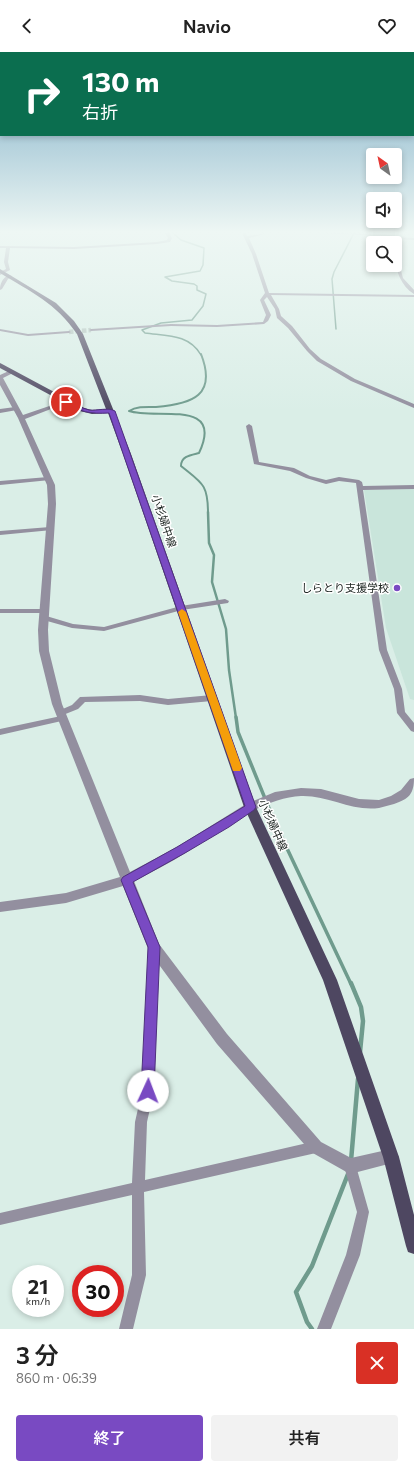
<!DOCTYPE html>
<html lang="ja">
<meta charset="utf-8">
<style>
:root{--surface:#fff;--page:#f2f2f2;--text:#222;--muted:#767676;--accent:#794ac2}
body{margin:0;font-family:Commissioner,"Noto Sans JP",sans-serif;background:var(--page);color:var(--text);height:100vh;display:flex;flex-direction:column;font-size:15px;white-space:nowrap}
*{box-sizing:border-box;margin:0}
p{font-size:13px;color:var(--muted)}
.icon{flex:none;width:22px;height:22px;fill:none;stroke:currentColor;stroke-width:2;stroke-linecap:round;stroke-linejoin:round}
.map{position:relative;height:1277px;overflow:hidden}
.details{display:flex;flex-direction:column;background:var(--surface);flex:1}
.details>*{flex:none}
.banner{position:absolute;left:0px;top:0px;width:414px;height:84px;box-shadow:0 2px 6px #0003;background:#0b6e4f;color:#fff;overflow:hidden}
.needle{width:26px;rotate:327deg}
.buttons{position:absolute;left:366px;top:96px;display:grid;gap:8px}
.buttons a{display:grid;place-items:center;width:36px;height:36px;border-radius:4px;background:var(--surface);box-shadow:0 2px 6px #0003;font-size:20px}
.speed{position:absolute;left:12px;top:1213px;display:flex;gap:8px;font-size:20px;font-weight:700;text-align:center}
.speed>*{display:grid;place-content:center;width:52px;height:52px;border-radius:50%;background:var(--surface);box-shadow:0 2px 6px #0003;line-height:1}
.speed small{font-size:10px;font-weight:400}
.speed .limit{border:6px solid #d22;background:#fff;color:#111}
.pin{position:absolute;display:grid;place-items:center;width:34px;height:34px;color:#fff;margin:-17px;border:2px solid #fff;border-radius:50%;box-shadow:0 1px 4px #0007}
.me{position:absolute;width:44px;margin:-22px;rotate:2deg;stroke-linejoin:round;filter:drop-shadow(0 0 3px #0008)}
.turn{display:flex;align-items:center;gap:14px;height:84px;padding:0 16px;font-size:18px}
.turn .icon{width:52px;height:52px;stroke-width:2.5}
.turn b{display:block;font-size:28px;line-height:34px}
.round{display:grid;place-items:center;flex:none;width:42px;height:42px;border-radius:4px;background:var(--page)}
.head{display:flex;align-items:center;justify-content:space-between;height:68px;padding:0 16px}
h1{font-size:24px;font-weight:600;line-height:30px}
.button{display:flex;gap:8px;margin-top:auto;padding:8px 16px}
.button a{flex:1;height:46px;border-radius:4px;background:var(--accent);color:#fff;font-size:16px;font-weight:600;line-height:46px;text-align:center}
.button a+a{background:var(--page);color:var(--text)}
header{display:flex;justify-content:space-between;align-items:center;height:52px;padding:0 16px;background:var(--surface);font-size:18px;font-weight:600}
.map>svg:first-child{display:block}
.built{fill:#c9e5db}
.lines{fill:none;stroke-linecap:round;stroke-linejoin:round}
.stream-far4{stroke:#6f9b8d;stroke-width:1.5}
.stream-far3{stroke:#6f9b8d;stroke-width:2}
.stream-far2{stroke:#6f9b8d;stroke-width:2.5}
.stream-far1{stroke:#6f9b8d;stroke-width:3.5}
.stream{stroke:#6f9b8d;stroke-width:4.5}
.minor-tunnel{stroke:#b5c6c0;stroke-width:4.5;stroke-dasharray:4.5 2;stroke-linecap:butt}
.minor{fill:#938f9f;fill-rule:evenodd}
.tertiary{fill:#938f9f;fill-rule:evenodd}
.primary{fill:#4e4761;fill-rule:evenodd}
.route{fill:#794ac2;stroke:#4f307e}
.slow{fill:#f59e0b}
.poi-dot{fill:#794ac2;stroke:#fff;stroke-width:1.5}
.labels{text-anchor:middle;stroke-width:3;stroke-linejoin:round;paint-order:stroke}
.street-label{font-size:11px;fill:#202825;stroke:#fff}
.poi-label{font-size:11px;fill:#202825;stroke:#fff;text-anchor:end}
</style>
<header><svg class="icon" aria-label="back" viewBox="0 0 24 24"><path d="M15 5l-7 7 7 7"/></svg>Navio<svg class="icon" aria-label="heart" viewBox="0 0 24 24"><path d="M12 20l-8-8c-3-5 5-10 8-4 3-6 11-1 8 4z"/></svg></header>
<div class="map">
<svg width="414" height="1277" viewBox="0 0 414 1277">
<rect width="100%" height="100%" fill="#daeee7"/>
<!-- built -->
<polygon class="built" points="414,437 414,648 410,647 386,576 364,438"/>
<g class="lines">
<!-- stream-far4 -->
<g class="stream-far4">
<path d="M 173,181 L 181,188 L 204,196 L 203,213 L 200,219 L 165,225 L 172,229 L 194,232 L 197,234 L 197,238 L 206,242 L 203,254 L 192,268 L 161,271 L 142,278 L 145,281 C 167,284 189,282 201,303"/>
<polyline points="336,277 332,227 334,220 354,181"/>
</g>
<!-- stream-far3 -->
<path class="stream-far3" d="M 201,302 C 217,343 193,352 156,355 C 147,355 137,354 129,359 C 155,368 225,346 199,401 C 191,403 181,404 181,414 C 202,431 208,432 208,461"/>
<!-- stream-far2 -->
<polyline class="stream-far2" points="208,460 209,491 214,503 212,530 226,577 229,618 236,666"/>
<!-- stream-far1 -->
<polyline class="stream-far1" points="236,665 238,680 275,771 351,932"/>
<!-- stream -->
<g class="stream">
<polyline points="351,931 361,955 363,969 360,1000"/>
<polyline points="351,1109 358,1027"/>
<polyline points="312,1277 307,1270 296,1240 312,1214 348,1122"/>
</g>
<!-- minor-tunnel -->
<polyline class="minor-tunnel" points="69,280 91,278"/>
<!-- minor -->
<g class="minor">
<polygon points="165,181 169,181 172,186 170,190 157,192 74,197 10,196 8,210 10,218 0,223 0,220 6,217 4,210 6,196 0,196 0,194 74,195 157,190 167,188 168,186"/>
<polygon points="242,181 246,181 247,184 268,181 249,186 256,202 269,241 414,243 414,245 271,243 279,257 281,264 292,274 310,297 321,307 355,327 414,352 414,356 351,329 317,309 307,299 288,276 277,266 275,257 267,245 264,248 271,263 268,269 264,272 217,275 171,274 91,279 89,278 91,277 171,272 217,273 263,270 266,263 260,248 265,241 252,202"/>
<polygon points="314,181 386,182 395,185 414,186 414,188 395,187 386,184"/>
<path d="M 395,203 L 397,204 L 403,226 L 414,238 L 414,242 C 401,234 395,218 395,203 Z"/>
<path d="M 9,223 L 12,224 L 8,227 L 2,237 L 0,238 C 0,232 2,226 9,223 Z"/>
<polygon points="0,277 28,282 69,279 71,280 69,281 28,284 0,279"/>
<polygon points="15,355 18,357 17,358 0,361 0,357"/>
<polygon points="249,372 252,374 259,410 294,416 310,424 326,428 339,425 359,428 362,430 363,434 414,433 414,437 363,438 387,598 402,637 405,660 414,671 414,680 411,679 397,661 394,637 379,598 356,431 339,429 326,432 306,426 290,419 254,412 246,374"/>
<polygon points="48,425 50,426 50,428 0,433 0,429"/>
<polygon points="50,475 53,477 52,478 0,483 0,479"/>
<polygon points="225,547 229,549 228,551 182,558 104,579 72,576 40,567 39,565 43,563 73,572 104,575 181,554"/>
<polygon points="0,557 40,557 44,559 40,561 0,561"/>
<polygon points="140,643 168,647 212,643 216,646 212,649 168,653 140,649 85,650 78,657 63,663 66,664 67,666 66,668 0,683 0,677 61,664 57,661 58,659 72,653 80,645"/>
<polygon points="154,892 158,893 159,896 154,1039 147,1070 145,1128 316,1089 320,1091 322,1095 320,1099 316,1101 144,1140 146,1223 133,1277 119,1277 132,1223 132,1143 0,1173 0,1161 132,1131 135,1070 142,1039 149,896 150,893"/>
<polygon points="350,1108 354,1110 356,1114 369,1160 360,1203 331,1277 317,1277 346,1203 357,1160 344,1114 346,1110"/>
</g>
<!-- tertiary -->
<path class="tertiary" d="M 11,318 L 14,320 L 13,321 L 3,326 L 23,363 L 64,349 L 69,350 L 25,367 L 55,433 L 56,452 L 48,578 L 49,599 L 62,652 L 130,820 L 177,795 L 246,752 L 275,740 L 301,736 L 321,737 L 359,747 L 379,748 L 391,744 L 401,738 L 410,727 L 414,726 C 414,742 409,747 394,752 C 389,753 384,755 379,756 C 353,760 328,743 301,744 C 261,746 221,779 187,800 C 170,811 152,820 134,829 L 159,892 L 227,982 L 321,1090 L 351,1106 L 391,1097 L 396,1100 L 399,1105 L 396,1110 L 350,1122 L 311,1100 L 217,992 L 149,899 L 123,834 L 66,851 L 0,860 L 0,850 L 66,841 L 120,825 L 52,652 L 39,599 L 38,578 L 48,452 L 47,433 L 18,366 L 0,333 L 0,323 Z"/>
<!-- primary -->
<path class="primary" d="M 0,217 L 56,251 L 74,269 L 83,282 L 131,402 L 256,755 L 337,928 L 399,1105 L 414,1163 L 414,1202 L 408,1200 L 406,1194 L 383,1105 L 323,928 L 244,755 L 123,402 L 108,361 L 92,362 L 80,359 L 0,316 L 0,311 L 2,312 L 84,356 L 92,358 L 106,357 L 77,282 C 56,251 31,240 0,221 Z"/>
</g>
<!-- sky -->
<linearGradient id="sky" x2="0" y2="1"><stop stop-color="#77aac4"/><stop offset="0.5" stop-color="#eef7f4"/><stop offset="1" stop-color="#eef7f4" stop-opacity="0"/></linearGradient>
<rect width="414" height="360" fill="url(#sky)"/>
<!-- route -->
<path class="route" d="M 66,348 C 74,351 81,356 89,358 C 97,359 108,355 115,359 L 256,755 L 254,758 L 229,775 L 185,801 L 133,830 L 160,895 L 154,1039 L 153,1044 L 148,1046 L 143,1044 L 141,1039 L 148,895 L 121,828 L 123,825 L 177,795 L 245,754 L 109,361 C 90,362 81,360 63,351 L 63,350 Z"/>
<!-- slow -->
<polygon class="slow" points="182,557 186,560 242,716 240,719 233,719 232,716 178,560"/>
<!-- markers -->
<circle class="poi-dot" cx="397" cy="536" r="4"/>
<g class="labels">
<!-- street labels -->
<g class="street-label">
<text transform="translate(164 469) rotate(71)" y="4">小杉婦中線</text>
<text transform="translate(273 773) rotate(66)" y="4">小杉婦中線</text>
</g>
<!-- poi labels -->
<g class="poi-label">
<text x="389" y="540">しらとり支援学校</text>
</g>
</g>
</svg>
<div class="buttons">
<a><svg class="needle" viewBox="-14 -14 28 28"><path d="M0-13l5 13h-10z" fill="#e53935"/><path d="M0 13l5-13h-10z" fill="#767676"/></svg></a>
<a><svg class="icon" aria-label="sound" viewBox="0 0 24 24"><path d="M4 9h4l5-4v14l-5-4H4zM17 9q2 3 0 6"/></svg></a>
<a><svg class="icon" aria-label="search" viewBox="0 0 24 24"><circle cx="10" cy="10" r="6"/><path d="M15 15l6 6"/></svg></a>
</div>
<div class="speed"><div>21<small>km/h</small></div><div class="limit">30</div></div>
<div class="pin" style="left:66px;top:350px;background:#d93025"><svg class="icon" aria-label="arrive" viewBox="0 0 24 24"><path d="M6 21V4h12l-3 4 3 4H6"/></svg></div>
<svg class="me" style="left:148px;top:1039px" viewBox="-20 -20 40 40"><circle r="19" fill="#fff"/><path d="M0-13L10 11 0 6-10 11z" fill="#794ac2"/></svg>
<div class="banner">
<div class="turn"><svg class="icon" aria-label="right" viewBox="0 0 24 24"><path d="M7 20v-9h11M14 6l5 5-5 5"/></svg><div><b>130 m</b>右折</div></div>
</div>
</div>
<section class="details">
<div class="head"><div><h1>3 分</h1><p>860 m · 06:39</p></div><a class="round" style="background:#d93025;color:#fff"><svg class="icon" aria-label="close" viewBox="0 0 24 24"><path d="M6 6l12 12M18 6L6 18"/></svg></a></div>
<div class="button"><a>終了</a><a>共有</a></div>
</section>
